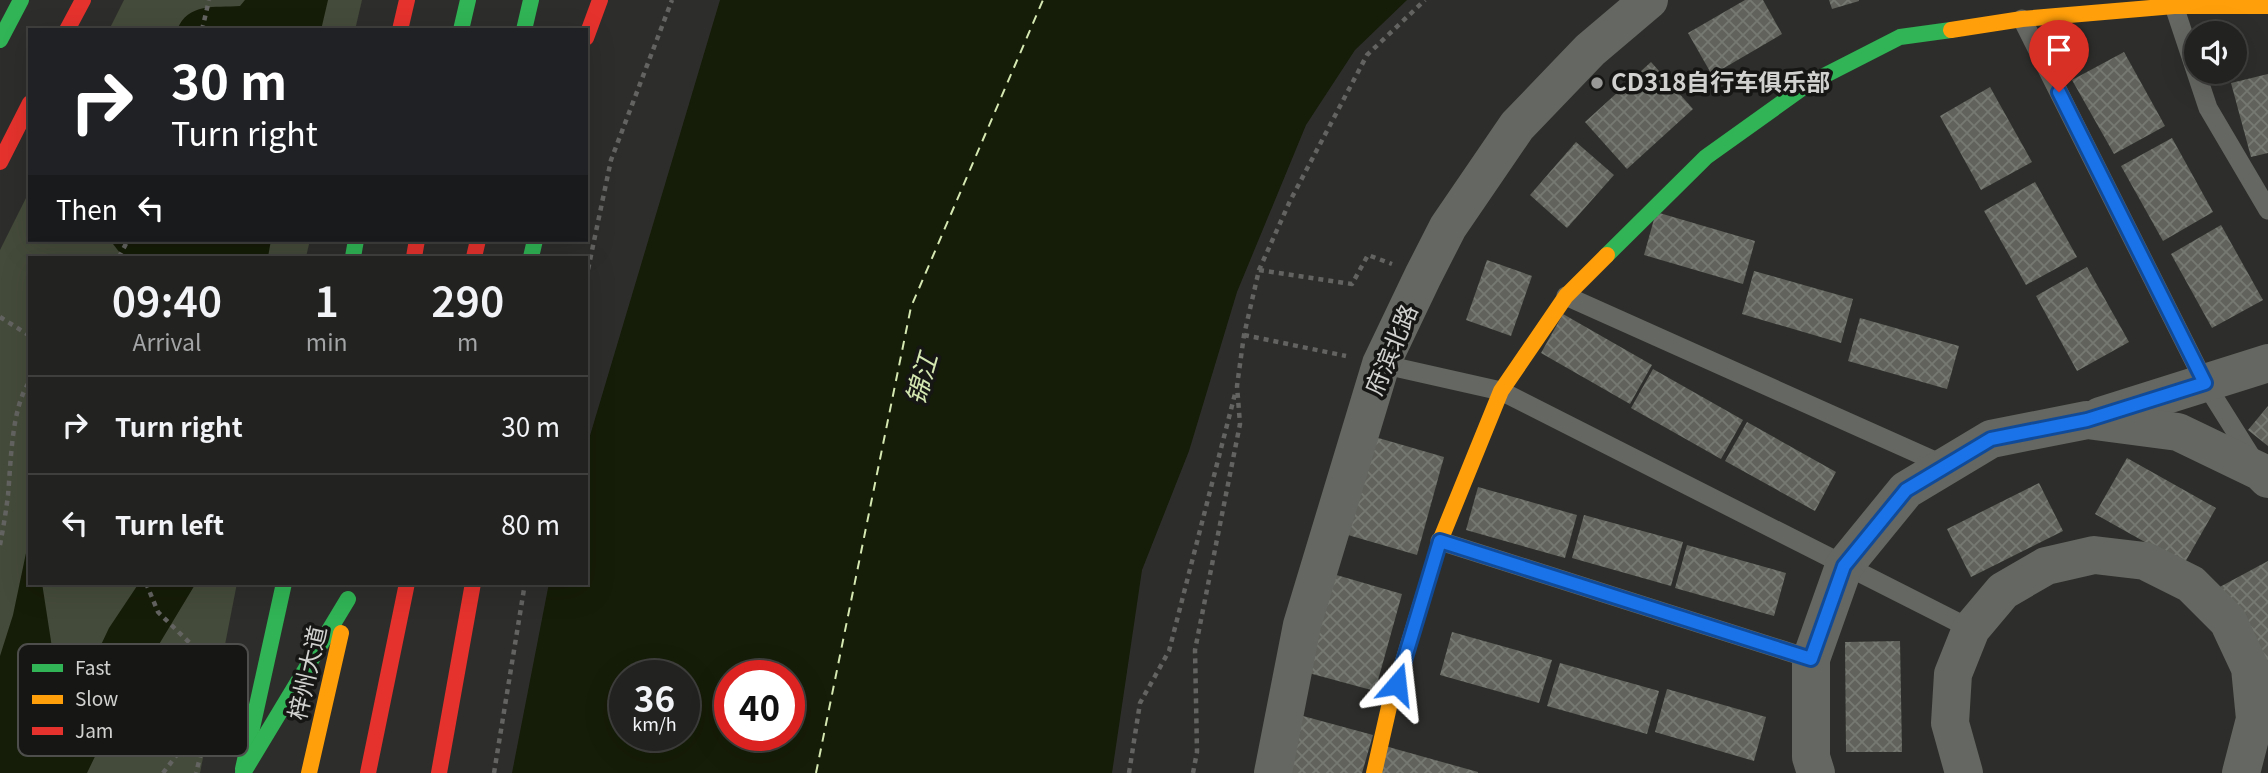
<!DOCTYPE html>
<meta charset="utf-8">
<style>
:root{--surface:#222220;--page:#2a2a29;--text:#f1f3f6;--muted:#a2a4a5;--line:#3f3f3e}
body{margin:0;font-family:Georgia,"Noto Sans SC",serif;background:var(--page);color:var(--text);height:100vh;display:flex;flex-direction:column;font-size:26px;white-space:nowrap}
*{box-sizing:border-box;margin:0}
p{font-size:23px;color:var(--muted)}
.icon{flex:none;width:38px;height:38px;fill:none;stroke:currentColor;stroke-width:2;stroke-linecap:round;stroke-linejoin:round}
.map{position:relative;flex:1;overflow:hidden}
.drawer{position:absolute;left:28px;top:256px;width:560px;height:329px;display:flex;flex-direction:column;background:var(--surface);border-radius:0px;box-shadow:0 7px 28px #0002,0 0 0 2px var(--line)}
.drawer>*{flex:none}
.banner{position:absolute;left:28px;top:28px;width:560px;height:214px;border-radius:0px;box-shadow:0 7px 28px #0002,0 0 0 2px var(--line);background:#202124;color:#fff;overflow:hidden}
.controls{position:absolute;left:2184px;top:21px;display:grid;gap:14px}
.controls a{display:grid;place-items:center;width:63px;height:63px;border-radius:50%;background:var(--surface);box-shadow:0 7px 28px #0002,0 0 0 2px var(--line);font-size:35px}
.speed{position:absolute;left:609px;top:660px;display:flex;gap:14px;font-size:35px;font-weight:700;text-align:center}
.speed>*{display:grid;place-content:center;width:91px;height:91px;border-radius:50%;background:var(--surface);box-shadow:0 7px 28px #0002,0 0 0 2px var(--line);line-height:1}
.speed small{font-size:18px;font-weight:400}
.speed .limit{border:10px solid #d22;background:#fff;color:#111}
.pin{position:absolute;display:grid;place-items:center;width:60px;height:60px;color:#fff;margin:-72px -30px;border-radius:50% 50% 50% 0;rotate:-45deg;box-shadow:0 0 7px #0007}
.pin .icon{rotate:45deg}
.me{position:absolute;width:77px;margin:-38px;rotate:17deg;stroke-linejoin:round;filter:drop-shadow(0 0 5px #0008)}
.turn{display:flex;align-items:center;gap:24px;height:147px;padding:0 28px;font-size:32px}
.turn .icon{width:91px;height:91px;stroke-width:2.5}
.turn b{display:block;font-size:49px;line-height:60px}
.then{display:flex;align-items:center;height:66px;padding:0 28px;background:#0003;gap:14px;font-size:26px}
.eta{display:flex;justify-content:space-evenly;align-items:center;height:119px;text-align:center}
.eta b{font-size:42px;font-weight:600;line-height:49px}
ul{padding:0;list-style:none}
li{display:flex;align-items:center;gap:21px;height:98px;padding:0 28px;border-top:2px solid var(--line)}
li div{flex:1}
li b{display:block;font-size:26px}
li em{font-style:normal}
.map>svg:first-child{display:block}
.green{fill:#454b3a}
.water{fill:#151c07;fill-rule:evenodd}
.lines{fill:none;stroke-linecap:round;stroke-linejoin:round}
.ferry{stroke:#d5e8b2;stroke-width:2;stroke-dasharray:9 7;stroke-linecap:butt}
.building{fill:url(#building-cross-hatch)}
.path{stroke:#636461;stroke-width:4.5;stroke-dasharray:5 5;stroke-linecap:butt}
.lane{stroke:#656762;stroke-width:19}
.street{stroke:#656762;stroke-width:38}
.fast{stroke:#30b455;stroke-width:16}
.slow{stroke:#ff9f0a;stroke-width:16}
.jam{stroke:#e5322d;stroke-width:16}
.route-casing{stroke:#114b97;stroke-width:18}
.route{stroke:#1a73e8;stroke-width:12}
.poi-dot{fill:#989996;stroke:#161715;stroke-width:2.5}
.labels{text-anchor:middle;stroke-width:7;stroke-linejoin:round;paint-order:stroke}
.poi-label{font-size:24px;font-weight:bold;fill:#d1d2cf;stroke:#161715;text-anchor:start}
.street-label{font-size:24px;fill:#d1d2cf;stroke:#161715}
.water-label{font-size:26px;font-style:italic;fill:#d5e8b2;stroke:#161715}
.key{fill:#161715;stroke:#4e4f4d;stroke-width:2}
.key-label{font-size:19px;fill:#d1d2cf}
</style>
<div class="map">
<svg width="2268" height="773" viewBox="0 0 2268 773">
<defs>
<pattern id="building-cross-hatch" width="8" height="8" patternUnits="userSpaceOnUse" patternTransform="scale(1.75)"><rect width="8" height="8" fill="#60625b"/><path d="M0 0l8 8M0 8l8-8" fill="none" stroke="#767872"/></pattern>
</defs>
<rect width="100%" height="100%" fill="#2d2e2b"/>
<!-- green -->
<g class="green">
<polygon points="124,0 362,0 355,30 109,30"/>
<polygon points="30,190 30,240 310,240 306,257 30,257 30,583 237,583 200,773 0,773 0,250"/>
</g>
<!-- water -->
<g class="water">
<path d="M 245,0 L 328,0 L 321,30 L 177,30 C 188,2 215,8 240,6 Z"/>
<path d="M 720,0 L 1407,0 L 1355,50 L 1306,125 L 1237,292 L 1189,451 L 1142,570 L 1112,773 L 512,773 L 549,583 L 586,583 L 586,449 ZM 625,676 L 684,676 L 684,735 L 625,735 ZM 730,676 L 789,676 L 789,735 L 730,735 Z"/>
<polygon points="110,240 271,240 268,257 123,257"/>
<polygon points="30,534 30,583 42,583 53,654 60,663 76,675 85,672 91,666 109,628 139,583 196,583 158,646 130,684 87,773 0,773 0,656 13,615"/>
</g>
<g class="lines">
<!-- ferry -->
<polyline class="ferry" points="816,773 911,307 1043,0"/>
</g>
<!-- building -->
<g class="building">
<polygon points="1745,0 1763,0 1782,34 1712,75 1688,33"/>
<polygon points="1829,0 1859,0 1859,1 1832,9"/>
<polygon points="2124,52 2165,126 2114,154 2072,80"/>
<polygon points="1651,62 1693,109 1627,169 1585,122"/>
<polygon points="2268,74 2268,153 2251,157 2231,83"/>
<polygon points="1990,87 2032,162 1981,190 1940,116"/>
<polygon points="2172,138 2213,212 2163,241 2121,166"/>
<polygon points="1576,142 1614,175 1567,228 1530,195"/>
<polygon points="2035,182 2077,257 2026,285 1984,211"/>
<polygon points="1656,212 1755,241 1743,284 1644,255"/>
<polygon points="2221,225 2263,300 2212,328 2171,254"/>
<polygon points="1487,260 1532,276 1511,336 1466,320"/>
<polygon points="2087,267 2129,342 2077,371 2036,296"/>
<polygon points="1754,271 1853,299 1841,343 1742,314"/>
<polygon points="1563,314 1652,365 1630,404 1541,353"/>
<polygon points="1860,318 1959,346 1947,389 1848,361"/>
<polygon points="1653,369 1743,420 1721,459 1631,408"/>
<polygon points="2268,406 2268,446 2248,430"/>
<polygon points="1747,422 1836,472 1815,511 1725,461"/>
<polygon points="1375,437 1444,457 1417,555 1348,535"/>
<polygon points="2127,458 2216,508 2184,564 2095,514"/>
<polygon points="2039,483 2063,531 1971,577 1947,529"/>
<polygon points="1478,487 1577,515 1565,558 1466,530"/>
<polygon points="1584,515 1683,542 1671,586 1572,558"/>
<polygon points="1687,545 1786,573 1774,616 1675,588"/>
<polygon points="2268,561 2268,685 2216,589"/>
<polygon points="1333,574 1402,594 1375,691 1305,672"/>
<polygon points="1452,632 1552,660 1539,703 1440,675"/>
<polygon points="1900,641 1902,752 1846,752 1845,642"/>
<polygon points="1560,663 1659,691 1647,734 1547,706"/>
<polygon points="1667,689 1766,717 1754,761 1655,732"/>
<polygon points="1303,716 1373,735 1362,773 1287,773"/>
<polygon points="1385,746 1478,772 1478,773 1377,773"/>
</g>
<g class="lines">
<!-- path -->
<g class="path">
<polyline points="202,30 209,0"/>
<polyline points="119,257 128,240"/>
<polyline points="1259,270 1352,284 1368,255 1392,264"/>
<polyline points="586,279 611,160 672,0"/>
<polyline points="0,317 30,336"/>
<polyline points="1244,335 1346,356"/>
<path d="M 0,545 C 3,529 6,512 8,495 C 11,464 11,407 30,381"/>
<polyline points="146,583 158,612 200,653 211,675 213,706"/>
<polyline points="163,773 213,707 196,773"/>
<polyline points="494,773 525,583"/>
<polyline points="1129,773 1140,703 1169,651 1236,390"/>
<polyline points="1193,773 1197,752 1195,650 1240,424 1237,386 1244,335 1259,270 1290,201 1367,55 1425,0"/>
</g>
<!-- lane -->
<g class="lane">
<polyline points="2174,6 2208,108 2268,210"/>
<polyline points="2022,19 2205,383 2254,461"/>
<polyline points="1566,296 1946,466"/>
<polyline points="1381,364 1501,391 1971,629"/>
<polyline points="1440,541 1811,659"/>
</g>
<!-- street -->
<g class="street">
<polyline points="2100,416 2268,363"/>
<polyline points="1273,773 1302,625 1381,364 1423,276 1448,227 1517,126 1590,50 1649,0"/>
<polyline points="1816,773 1811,757 1811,659 1844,566 1906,490 1991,439 2087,420 2178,432 2261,472 2268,479"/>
<polyline points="1964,773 1950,723 1953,674 1971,629 2003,591 2046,566 2094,555 2145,561 2191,584 2228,621 2250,668 2255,719 2241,773"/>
</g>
<!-- fast -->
<g class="fast">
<polyline points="461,30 468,0"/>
<polyline points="524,30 531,0"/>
<polyline points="0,40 21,0"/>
<polyline points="1607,255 1706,157 1808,84 1900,37 1951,30"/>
<polyline points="353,257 356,240"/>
<polyline points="531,257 535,240"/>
<polyline points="243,769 284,583"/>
<polyline points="243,773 348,599"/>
</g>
<!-- slow -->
<g class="slow">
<polyline points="1951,30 2022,19 2174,6 2268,6"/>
<polyline points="309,773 341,633"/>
<polyline points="1374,773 1389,707 1440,541 1501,391 1566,296 1607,255"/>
</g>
<!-- jam -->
<g class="jam">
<polyline points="67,30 83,0"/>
<polyline points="400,30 407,0"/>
<polyline points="586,38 600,0"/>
<polyline points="0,162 30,103"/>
<polyline points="414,257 417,240"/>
<polyline points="474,257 478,240"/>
<polyline points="368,773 407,583"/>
<polyline points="439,773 473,583"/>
</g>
</g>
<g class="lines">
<!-- route casing -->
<g class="route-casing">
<polyline id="route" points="1397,684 1440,541 1811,659 1844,566 1906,490 1991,439 2087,420 2205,383 2059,92"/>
</g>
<!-- route -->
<use href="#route" class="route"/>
</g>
<!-- markers -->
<circle class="poi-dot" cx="1597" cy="83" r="7"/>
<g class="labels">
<!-- poi labels -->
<g class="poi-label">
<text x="1611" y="91">CD318自行车俱乐部</text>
</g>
<!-- street labels -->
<g class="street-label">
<text transform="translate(1392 350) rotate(-67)" y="8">府滨北路</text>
<text transform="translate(308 673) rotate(-77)" y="8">梓州大道</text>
</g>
<!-- water labels -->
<g class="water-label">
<text transform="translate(922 379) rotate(-74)" y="9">锦江</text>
</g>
</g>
<!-- legend -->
<rect x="18" y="644" width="230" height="112" rx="10" class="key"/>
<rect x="32" y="664" width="31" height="8" fill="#30b455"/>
<rect x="32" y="695" width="31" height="9" fill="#ff9f0a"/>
<rect x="32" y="727" width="31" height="8" fill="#e5322d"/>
<g class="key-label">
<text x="75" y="675">Fast</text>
<text x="75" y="706">Slow</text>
<text x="75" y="738">Jam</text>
</g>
</svg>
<div class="controls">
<a><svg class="icon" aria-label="sound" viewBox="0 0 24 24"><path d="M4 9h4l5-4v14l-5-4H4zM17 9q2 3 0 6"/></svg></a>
</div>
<div class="speed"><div>36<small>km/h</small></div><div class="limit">40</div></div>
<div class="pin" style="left:2059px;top:92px;background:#d93025"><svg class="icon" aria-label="arrive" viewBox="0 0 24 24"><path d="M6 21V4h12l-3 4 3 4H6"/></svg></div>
<svg class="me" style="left:1397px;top:684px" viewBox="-20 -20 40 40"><path d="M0-17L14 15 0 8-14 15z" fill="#1a73e8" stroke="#fff" stroke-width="4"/></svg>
<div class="banner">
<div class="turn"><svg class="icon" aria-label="right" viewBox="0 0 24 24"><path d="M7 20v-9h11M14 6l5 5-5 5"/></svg><div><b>30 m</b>Turn right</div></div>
<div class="then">Then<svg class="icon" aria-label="left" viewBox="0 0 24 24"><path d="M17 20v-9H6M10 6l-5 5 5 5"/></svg></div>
</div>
<section class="drawer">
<div class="eta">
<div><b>09:40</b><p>Arrival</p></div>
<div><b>1</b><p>min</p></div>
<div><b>290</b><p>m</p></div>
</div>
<ul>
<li><svg class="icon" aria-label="right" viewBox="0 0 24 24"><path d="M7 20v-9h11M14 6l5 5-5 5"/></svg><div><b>Turn right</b></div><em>30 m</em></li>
<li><svg class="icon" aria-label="left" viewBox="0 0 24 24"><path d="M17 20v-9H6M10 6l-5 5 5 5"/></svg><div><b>Turn left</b></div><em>80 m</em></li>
</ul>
</section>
</div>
